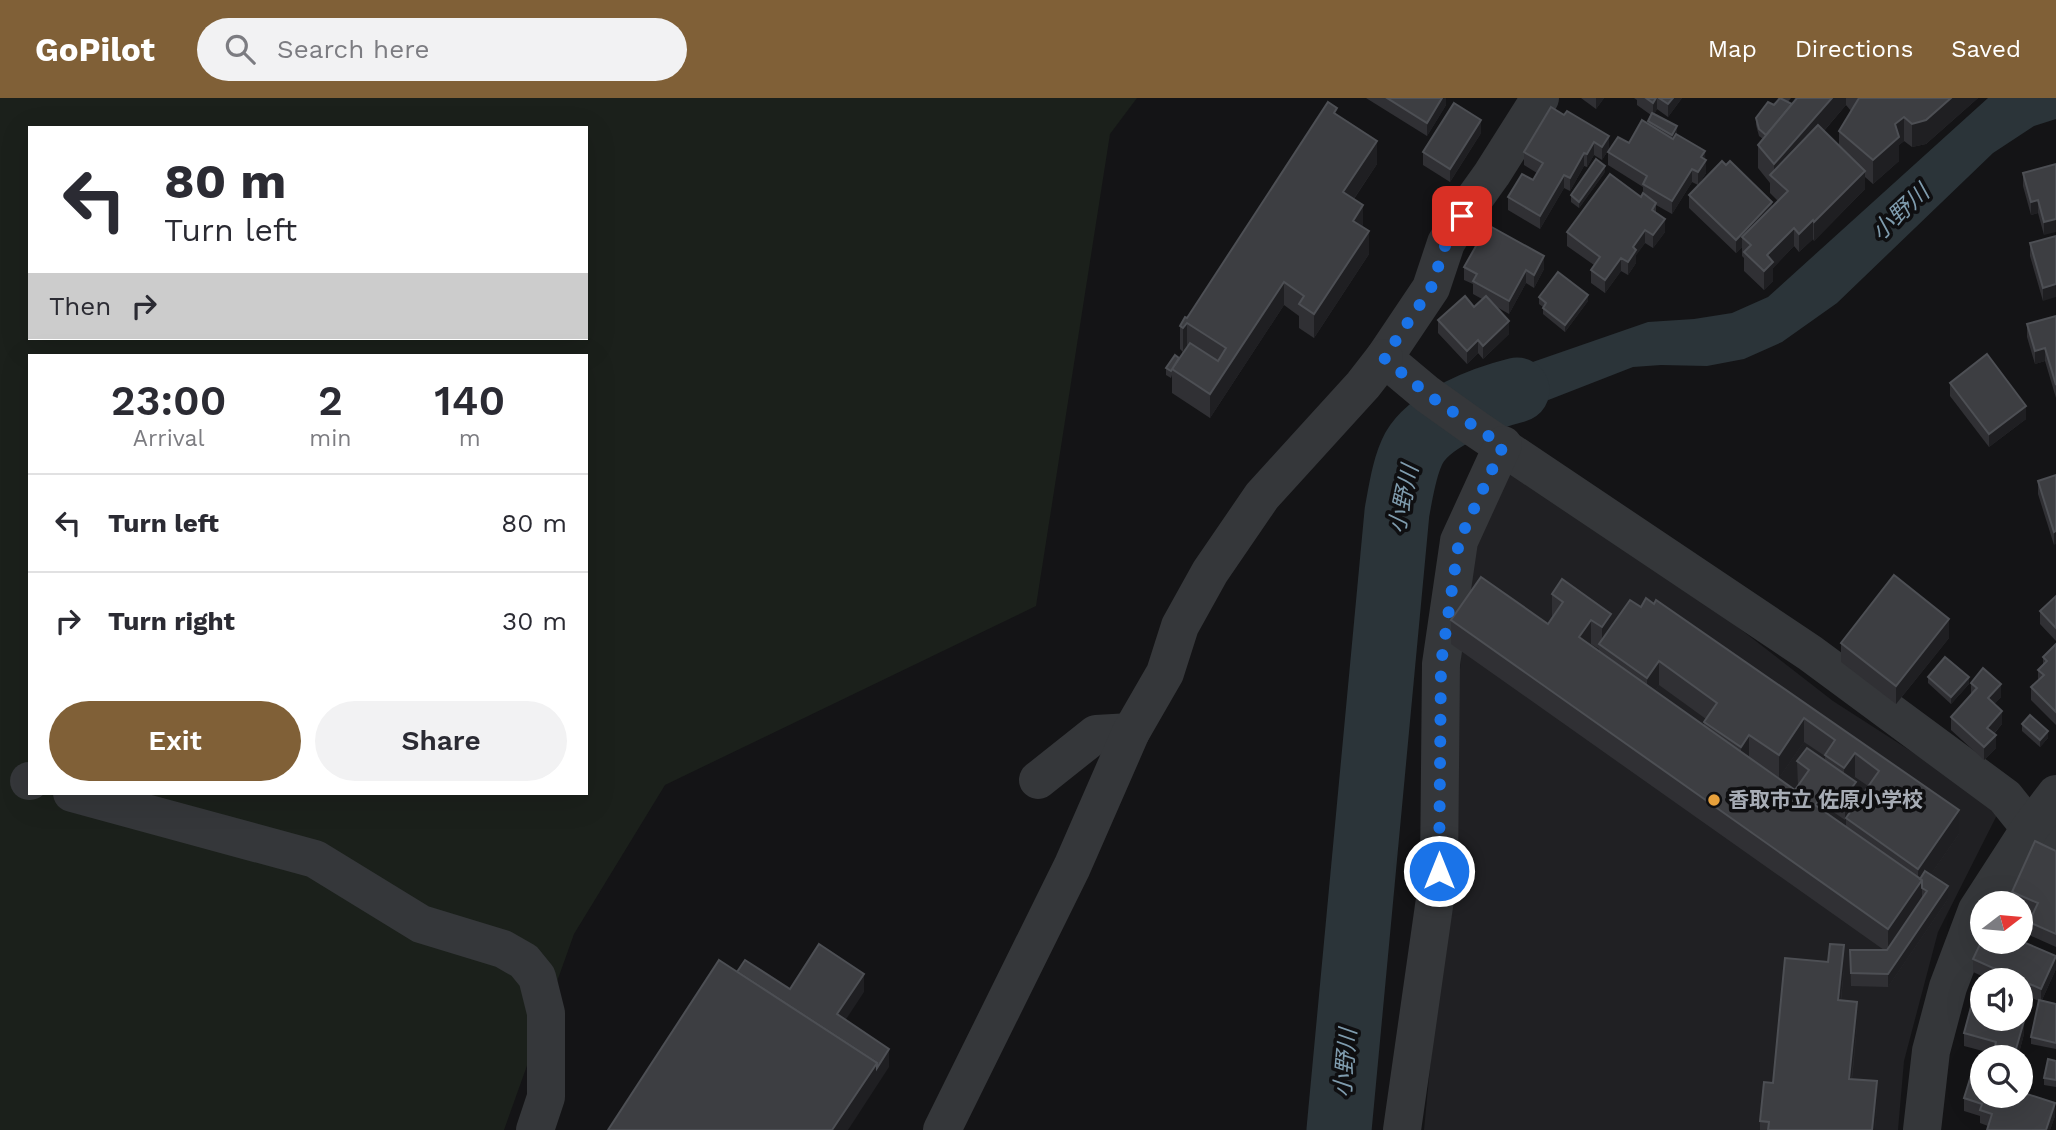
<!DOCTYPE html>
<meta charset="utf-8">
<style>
:root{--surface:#fff;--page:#f2f2f3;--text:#2b2b33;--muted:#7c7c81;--line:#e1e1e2;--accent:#806037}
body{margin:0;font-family:"Work Sans","Noto Sans JP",sans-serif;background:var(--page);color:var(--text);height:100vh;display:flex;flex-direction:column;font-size:26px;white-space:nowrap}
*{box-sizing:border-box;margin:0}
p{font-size:23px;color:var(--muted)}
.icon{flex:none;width:38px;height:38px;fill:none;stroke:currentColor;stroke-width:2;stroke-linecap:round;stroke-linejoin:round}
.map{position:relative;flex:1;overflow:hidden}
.details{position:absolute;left:28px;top:256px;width:560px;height:441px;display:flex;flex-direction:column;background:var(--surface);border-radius:0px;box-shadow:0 7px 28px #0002}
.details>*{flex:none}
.guide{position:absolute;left:28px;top:28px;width:560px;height:214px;border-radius:0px;box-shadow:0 7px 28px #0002;background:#fff;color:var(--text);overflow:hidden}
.needle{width:46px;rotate:74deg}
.buttons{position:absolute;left:1970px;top:793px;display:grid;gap:14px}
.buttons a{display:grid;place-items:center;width:63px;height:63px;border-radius:50%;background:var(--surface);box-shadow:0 7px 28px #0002;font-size:35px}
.pin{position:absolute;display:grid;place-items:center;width:60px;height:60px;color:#fff;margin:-30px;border-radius:14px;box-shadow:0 4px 10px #0006}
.me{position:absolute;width:77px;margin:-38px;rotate:0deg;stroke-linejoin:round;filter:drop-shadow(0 0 5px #0008)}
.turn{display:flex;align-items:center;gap:24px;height:147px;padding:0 21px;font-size:32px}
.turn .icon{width:91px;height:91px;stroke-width:2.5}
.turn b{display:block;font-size:49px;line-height:60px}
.then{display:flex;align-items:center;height:66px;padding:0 21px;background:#0003;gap:14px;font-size:26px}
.eta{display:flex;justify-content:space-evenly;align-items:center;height:119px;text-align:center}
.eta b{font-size:42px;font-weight:600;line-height:49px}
.action{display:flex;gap:14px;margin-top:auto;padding:14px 21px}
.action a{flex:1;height:80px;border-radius:42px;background:var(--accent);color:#fff;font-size:28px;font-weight:600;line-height:80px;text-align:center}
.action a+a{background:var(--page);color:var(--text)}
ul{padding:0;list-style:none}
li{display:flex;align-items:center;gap:21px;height:98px;padding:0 21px;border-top:2px solid var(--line)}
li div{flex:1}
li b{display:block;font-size:26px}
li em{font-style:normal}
header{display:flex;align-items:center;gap:42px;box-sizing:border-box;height:98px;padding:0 35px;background:var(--accent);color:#fff}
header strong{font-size:33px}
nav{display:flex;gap:38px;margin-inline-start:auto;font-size:24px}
.search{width:490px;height:63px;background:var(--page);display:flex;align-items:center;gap:18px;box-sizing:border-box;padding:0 24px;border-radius:38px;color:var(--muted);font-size:26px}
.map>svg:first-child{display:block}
.built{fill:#202023}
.green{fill:#1b201b;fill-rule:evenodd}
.water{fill:#2b3439}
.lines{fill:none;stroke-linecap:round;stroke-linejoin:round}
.river{stroke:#2b3439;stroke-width:65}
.minor{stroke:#35373a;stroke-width:38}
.wall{fill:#303034;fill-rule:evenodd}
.shaded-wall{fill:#1f1f22}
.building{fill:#3d3e42;stroke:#4d4f54;stroke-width:2}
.route{stroke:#1a73e8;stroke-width:12;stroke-dasharray:0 21.6}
.poi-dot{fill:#e7a03b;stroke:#0f0f11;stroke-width:2.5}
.labels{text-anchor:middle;stroke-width:7;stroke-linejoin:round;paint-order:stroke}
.poi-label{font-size:21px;font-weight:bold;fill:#a7acb5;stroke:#0f0f11;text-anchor:start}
.water-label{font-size:23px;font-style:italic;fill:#7f9cae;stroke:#0f0f11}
</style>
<header>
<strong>GoPilot</strong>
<div class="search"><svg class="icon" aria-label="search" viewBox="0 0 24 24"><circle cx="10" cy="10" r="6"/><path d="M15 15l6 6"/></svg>Search here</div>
<nav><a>Map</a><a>Directions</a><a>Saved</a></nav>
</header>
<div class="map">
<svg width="2056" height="1032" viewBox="0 0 2056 1032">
<rect width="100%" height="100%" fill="#141416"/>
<!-- built -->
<polygon class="built" points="1506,371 1699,499 1833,603 1962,686 1997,717 1938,834 1904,963 1898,1032 1424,1032 1449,772 1467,443"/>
<!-- green -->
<path class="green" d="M 0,0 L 1137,0 L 1110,36 L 1036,508 L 665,687 L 574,836 L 504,1032 L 0,1032 ZM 30,30 L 586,30 L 586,240 L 30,240 ZM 30,257 L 586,257 L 586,695 L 30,695 Z"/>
<!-- water -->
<polygon class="water" points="1988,0 2056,0 2056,21 2034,28 1993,55 1837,205 1782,244 1744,261 1707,268 1661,267 1633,269 1489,325 1452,292 1648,224 1694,221 1732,215 1768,199"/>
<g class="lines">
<!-- river -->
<path class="river" d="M 1339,1032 L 1397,414 C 1401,393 1404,369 1414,350 C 1431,320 1485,300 1517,292"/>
<!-- minor -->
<g class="minor">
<polyline points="1540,0 1492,76 1462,118 1446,145 1431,190 1384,260 1427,296 1476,331 1810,555 2005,699 2030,730 2056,742"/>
<polyline points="1038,682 1096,636 1131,634"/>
<polyline points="29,683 30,683"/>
<polyline points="72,695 315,761 421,826 503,851 524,863 537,879 546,915 546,999 535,1032"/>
<polyline points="942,1032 1072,769 1131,634 1165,575 1180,528 1210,474 1262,398 1363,287 1384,260"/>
<polyline points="1402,1032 1439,773 1441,566 1459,443 1503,347"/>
<polyline points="1922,1032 1931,953 1948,889 1977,812 2030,730 2056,696"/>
</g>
</g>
<!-- wall -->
<g class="wall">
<polygon points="1366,0 1446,0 1446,7 1427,38"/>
<polygon points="1581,0 1604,0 1596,11"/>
<polygon points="1634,0 1682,0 1668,19 1657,11 1654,16 1677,35 1677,36 1705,61 1706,75 1698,87 1692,84 1672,116 1656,107 1656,115 1665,134 1653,150 1645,145 1636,157 1636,165 1628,177 1621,173 1605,195 1591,185 1591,172 1594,167 1567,148 1567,134 1641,99 1643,95 1643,89 1608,67 1608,54 1629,45 1648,26 1648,23 1651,17 1637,7 1637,2"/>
<path d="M 1777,0 L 1791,0 L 1788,4 L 1792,6 L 1796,1 L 1794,0 L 1978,0 L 1926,46 L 1912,49 L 1904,43 L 1899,47 L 1899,63 L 1873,86 L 1865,79 L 1865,91 L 1814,143 L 1813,141 L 1799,154 L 1794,148 L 1773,170 L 1773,183 L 1764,192 L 1744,173 L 1744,160 L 1742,158 L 1742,149 L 1736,155 L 1689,110 L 1689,97 L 1772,109 L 1778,103 L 1770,95 L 1770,85 L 1758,70 L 1758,47 L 1763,41 L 1759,38 L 1756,27 L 1756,20 L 1779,1 ZM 1846,7 L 1851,13 L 1839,33 L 1839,48 L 1824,33 Z"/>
<polygon points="1337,17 1377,66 1354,101 1363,129 1369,156 1314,240 1299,230 1299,218 1284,207 1210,320 1172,295 1172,277 1171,280 1166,277 1166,270 1179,261 1183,254 1180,251 1180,228 1187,220"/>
<polygon points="1564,17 1609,51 1602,62 1594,57 1587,69 1584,68 1570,93 1564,90 1540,131 1508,112 1508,99 1533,82 1537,75 1524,67 1524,54"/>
<polygon points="1481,35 1450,84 1423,67 1423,54"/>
<polygon points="2056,66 2044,137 2038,115 2031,117 2023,88 2023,75"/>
<polygon points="1605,74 1579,110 1571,104 1571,97"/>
<polygon points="2056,138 2043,203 2030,158 2030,145"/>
<polygon points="1464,169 1544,171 1534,190 1526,185 1509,216 1495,208 1509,236 1483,261 1478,255 1467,266 1438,235 1438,222 1474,209 1482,201 1473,196 1473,186 1464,182"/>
<polygon points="1539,199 1588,203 1565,234 1543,216 1543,209 1539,206"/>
<polygon points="2056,218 2056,300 2045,263 2035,266 2027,239 2027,226"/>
<polygon points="1950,285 2026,321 1989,349 1950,298"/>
<polygon points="2056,377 2054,447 2038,396 2038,383"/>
<path d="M 1552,496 L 1611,529 L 1630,502 L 1959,712 L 1959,736 L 1931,776 L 1948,801 L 1888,889 L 1851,888 L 1850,852 L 1884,852 L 1451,546 L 1451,522 L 1548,526 L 1552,520 ZM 1591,546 L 1599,551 L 1599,553 L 1590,547 ZM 1659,587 L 1706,621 L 1704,624 L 1704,628 L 1655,593 ZM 1804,644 L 1825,658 L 1825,662 L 1797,663 L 1798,687 L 1795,692 L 1779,680 ZM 1855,679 L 1868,688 L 1856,706 L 1852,682 ZM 1829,711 L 1845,722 L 1846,721 L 1846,729 L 1827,715 Z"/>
<polygon points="2056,498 2056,543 2040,526 2040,513"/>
<polygon points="1949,540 1896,606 1841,564 1841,545"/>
<polygon points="2056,546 2056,627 2031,602 2031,589 2038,582 2038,572 2043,567 2043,559"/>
<polygon points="1928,579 1969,586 1951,606 1928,585"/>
<polygon points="1971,585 2001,599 1994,606 2002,626 1994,636 1996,650 1984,662 1951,632 1951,619 1971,598"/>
<polygon points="2022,626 2048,640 2040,649 2022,633"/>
<polygon points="2056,753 2056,849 2029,837 2029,824 2033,816 2021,811 2021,805 2012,805 2012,794"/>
<polygon points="1973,861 2056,871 2042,902 2056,906 2056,951 2031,946 2031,939 2039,903 2030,899 2021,882 1991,882 1973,874"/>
<polygon points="1844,871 1841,903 1857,928 1852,981 1877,1007 1875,1032 1760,1032 1760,1023"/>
<polygon points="1983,920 2021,920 2020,922 2024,936 2018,959 1994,959 1994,956 1964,948 1964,935"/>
<polygon points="2056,963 2056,989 2044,987 2044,980"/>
<polygon points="1983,998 2055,1018 2050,1032 1987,1032 1988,1028 1980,1025 1980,1018 1964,1013 1964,1000"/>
</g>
<!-- shaded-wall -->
<g class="shaded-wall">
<polygon points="1442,0 1446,0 1446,7 1427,38 1427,25"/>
<polygon points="1596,0 1604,0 1596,11"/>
<polygon points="1656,0 1657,0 1657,11 1653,18 1653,5"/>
<polygon points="1673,0 1682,0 1668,19 1668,6"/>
<polygon points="1832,0 1846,0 1846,7 1779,85 1774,80 1774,66"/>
<polygon points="1951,0 1978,0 1926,46 1912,49 1912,26"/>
<polygon points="1904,19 1904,43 1899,47 1899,63 1873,86 1873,62 1895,26"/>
<polygon points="1481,22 1481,35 1450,84 1450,71"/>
<polygon points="1677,28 1677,35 1672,44 1672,37"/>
<polygon points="1609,38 1609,51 1602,62 1602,49"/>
<polygon points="1377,43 1377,66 1343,117 1343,94"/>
<polygon points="1594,44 1594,57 1587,69 1587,56"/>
<polygon points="1705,53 1706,75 1698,87 1698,74 1701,59"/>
<polygon points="1584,55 1584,68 1570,93 1570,80"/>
<polygon points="1605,68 1605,74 1579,110 1579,104"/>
<polygon points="1692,71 1692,84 1672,116 1672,103"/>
<polygon points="1865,73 1865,91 1814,143 1814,124"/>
<polygon points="1564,77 1564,90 1540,131 1540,118"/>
<polygon points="2038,102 2038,115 2031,117 2031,104"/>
<polygon points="1772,104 1772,117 1742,139 1742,149 1736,155 1736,142"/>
<polygon points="1363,107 1363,130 1353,123"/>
<polygon points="1665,121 1665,134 1653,150 1653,137"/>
<polygon points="2056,121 2056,134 2044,137 2044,124"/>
<polygon points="1813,122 1813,141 1799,154 1799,136"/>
<polygon points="1794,130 1794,148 1773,170 1773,183 1764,192 1764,173 1767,157"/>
<polygon points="1645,132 1645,145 1636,157 1636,165 1628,177 1628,164 1633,149"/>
<polygon points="1369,133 1369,156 1314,240 1314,216"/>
<polygon points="1544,158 1544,171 1534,190 1534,177"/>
<polygon points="1621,160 1621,173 1605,195 1605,182"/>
<polygon points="1526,172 1526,185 1509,216 1509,203"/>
<polygon points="1284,184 1284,207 1210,320 1210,296"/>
<polygon points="2056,186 2056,199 2043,203 2043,190"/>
<polygon points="1588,197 1588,203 1565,234 1565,227"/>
<polygon points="1509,223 1509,236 1483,261 1483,248"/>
<polygon points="1187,225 1187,249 1183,254 1183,230"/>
<polygon points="1478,242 1478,255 1467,266 1467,253"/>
<polygon points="2045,250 2045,263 2035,266 2035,253"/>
<polygon points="2026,308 2026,321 1989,349 1989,336"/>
<polygon points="2056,433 2056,446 2054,447 2054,434"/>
<polygon points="1611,516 1611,539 1602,548 1602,529"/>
<polygon points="1949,521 1949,540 1896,606 1896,588"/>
<polygon points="1591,522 1591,546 1579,563 1579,539"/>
<polygon points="1659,563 1659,587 1647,604 1647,580"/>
<polygon points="1969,579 1969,586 1951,606 1951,599"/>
<polygon points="2001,586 2001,599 1988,613 1988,600"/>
<polygon points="2002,613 2002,626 1987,643 1987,630"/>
<polygon points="1804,620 1804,644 1779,680 1779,657"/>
<polygon points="2048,633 2048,640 2040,649 2040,642"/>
<polygon points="1749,637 1749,661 1741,673 1741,649"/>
<polygon points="1996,637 1996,650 1984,662 1984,649"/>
<polygon points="1855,655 1855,679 1844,694 1844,670"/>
<polygon points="1856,684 1856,708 1845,722 1845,699"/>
<polygon points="1829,688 1829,711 1815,731 1815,707"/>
<polygon points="1959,712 1959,736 1922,789 1922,806 1888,854 1888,831 1918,787 1918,771"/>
<polygon points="1948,788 1948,801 1888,889 1888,876"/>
<polygon points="1844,847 1844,871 1838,926 1838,902"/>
<polygon points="2056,858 2056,871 2041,904 2041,891"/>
<polygon points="864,876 864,894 837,935 837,916"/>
<polygon points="2030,886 2030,899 2021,919 2021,906"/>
<polygon points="1857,904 1857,928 1849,1004 1849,981"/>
<polygon points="2024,923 2024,936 2018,959 2014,959"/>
<polygon points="889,951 889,969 848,1032 832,1032 877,965"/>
<polygon points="1877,983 1877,1007 1875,1032 1872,1032"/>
<polygon points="2055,1005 2055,1018 2050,1032 2046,1032"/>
</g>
<!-- building -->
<g class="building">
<polygon points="1387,0 1442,0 1427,25"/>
<polygon points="1646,0 1656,0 1653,5"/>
<polygon points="1659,0 1673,0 1668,6"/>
<polygon points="1780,0 1792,6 1766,37 1759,31 1756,20 1768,4 1774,7"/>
<polygon points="1797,0 1832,0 1774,66 1758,47"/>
<polygon points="1859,0 1951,0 1926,22 1912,26 1904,19 1895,26 1899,39 1873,62 1839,33"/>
<polygon points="1328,4 1337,10 1334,15 1377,43 1343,94 1363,107 1353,123 1369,133 1314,216 1299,206 1304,198 1284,184 1210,296 1172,271 1190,245 1218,263 1226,250 1187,225 1183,230 1180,228 1185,219 1187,220"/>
<polygon points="1454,5 1481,22 1450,71 1423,54"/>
<polygon points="1551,9 1564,17 1567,13 1609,38 1602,49 1594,44 1587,56 1584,55 1570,80 1564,77 1540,118 1508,99 1522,76 1533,82 1543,65 1524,54"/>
<polygon points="1652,15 1677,28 1672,37 1648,23"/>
<polygon points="1642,22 1673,41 1676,36 1705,53 1701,59 1706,62 1698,74 1692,71 1672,103 1643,86 1647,78 1608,54 1618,39 1629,45"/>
<polygon points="1818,27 1865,73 1814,124 1813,122 1799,136 1794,130 1767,157 1773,164 1764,173 1744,154 1751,147 1742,139 1788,93 1770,77"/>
<polygon points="1596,61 1605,68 1579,104 1571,97"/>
<polygon points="1722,63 1726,67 1730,63 1772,104 1736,142 1689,97"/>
<polygon points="2056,66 2056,121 2044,124 2038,102 2031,104 2023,75"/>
<polygon points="1610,76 1641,99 1643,95 1656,105 1652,112 1665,121 1653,137 1645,132 1633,149 1636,152 1628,164 1621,160 1605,182 1591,172 1600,159 1567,134"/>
<polygon points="1488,127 1544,158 1534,177 1526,172 1509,203 1473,183 1477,176 1464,169"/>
<polygon points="2056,138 2056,186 2043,190 2030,145"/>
<polygon points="1558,174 1588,197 1565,227 1543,210 1546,205 1539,199"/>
<polygon points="1465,198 1474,209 1486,198 1509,223 1483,248 1478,242 1467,253 1438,222"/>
<polygon points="2056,218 2056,287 2045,250 2035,253 2027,226"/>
<polygon points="1987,256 2026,308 1989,336 1950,285"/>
<polygon points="1175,257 1179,260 1171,273 1166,270"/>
<polygon points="2056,377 2056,433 2054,434 2038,383"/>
<polygon points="1894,477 1949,521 1896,588 1841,545"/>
<polygon points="1481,479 1548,526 1563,504 1552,496 1562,481 1611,516 1602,529 1591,522 1579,539 1795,692 1809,672 1797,663 1807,650 1856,684 1845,699 1829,688 1815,707 1922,782 1888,831 1451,522"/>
<polygon points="2056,498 2056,530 2040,513"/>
<polygon points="1646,500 1654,506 1656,502 1959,712 1918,771 1846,720 1879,673 1855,655 1844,670 1825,657 1835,642 1804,620 1779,657 1749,637 1741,649 1704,624 1717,605 1659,563 1647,580 1599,546 1630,502 1641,509"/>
<polygon points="2056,546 2056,614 2031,589 2044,577 2038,572 2047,563 2043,559"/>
<polygon points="1945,559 1969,579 1951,599 1928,579"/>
<polygon points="1983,570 2001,586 1988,600 2002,613 1987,630 1996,637 1984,649 1951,619 1977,590 1971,585"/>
<polygon points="2030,617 2048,633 2040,642 2022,626"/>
<polygon points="2035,743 2056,753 2056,836 2029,824 2038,805 2012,794"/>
<polygon points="1925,773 1948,788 1888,876 1851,875 1850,852 1887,852 1927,793 1922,790 1922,782 1920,781"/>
<polygon points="1983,840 1983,844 2021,843 2056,858 2041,891 2030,886 2021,906 2021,882 2009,882 2011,878 1973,861"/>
<polygon points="819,846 864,876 837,916 889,951 877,970 877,965 737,874 745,862 790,891"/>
<polygon points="1830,846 1844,847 1838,902 1857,904 1849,981 1877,983 1872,1032 1768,1032 1769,1024 1760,1023 1764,984 1773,985 1785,860 1828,864"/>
<polygon points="719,862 877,965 832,1032 608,1032"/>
<polygon points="2039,902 2056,906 2056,945 2031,939"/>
<polygon points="1971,909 1983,912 1983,920 2014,920 2024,923 2014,958 1994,953 1996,944 1964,935"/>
<polygon points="2048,961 2056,963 2056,982 2044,980"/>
<polygon points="1974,968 1983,970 1983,998 2021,998 2021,994 2055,1005 2046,1032 1987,1032 1992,1016 1980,1012 1982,1006 1964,1000"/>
</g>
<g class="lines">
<!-- route -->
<polyline class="route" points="1439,773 1441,566 1459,443 1503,348 1427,296 1384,260 1431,190 1446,145 1462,118"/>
</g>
<!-- markers -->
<circle class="poi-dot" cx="1714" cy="702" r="7"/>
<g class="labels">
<!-- poi labels -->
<g class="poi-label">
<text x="1728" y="709">香取市立 佐原小学校</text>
</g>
<!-- water labels -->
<g class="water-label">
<text transform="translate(1900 114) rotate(-43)" y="8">小野川</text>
<text transform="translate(1403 401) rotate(-78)" y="8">小野川</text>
<text transform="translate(1345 965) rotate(-85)" y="8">小野川</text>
</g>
</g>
</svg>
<div class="buttons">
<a><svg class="needle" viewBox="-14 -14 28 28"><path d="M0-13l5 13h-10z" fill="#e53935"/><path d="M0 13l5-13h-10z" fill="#7c7c81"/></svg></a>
<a><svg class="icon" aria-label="sound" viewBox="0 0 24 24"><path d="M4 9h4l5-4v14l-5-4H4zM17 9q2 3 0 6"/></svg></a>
<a><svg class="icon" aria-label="search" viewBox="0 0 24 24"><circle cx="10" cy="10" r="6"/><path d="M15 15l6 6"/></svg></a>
</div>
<div class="pin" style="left:1462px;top:118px;background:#d93025"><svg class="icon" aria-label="arrive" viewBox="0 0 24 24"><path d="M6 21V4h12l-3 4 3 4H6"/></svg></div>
<svg class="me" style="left:1439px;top:773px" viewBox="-20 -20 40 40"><circle r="17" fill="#1a73e8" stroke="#fff" stroke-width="3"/><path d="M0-11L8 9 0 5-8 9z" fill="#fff"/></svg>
<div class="guide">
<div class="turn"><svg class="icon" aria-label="left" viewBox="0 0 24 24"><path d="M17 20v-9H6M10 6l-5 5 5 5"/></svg><div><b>80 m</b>Turn left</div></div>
<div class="then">Then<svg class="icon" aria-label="right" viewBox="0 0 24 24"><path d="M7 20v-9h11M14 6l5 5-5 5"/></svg></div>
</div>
<section class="details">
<div class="eta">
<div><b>23:00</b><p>Arrival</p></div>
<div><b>2</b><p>min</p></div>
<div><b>140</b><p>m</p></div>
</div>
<ul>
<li><svg class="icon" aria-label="left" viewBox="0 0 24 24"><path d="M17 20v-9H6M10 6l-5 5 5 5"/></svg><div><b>Turn left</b></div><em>80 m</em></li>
<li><svg class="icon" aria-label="right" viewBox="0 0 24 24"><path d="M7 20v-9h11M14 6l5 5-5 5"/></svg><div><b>Turn right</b></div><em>30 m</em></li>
</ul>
<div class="action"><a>Exit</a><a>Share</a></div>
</section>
</div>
